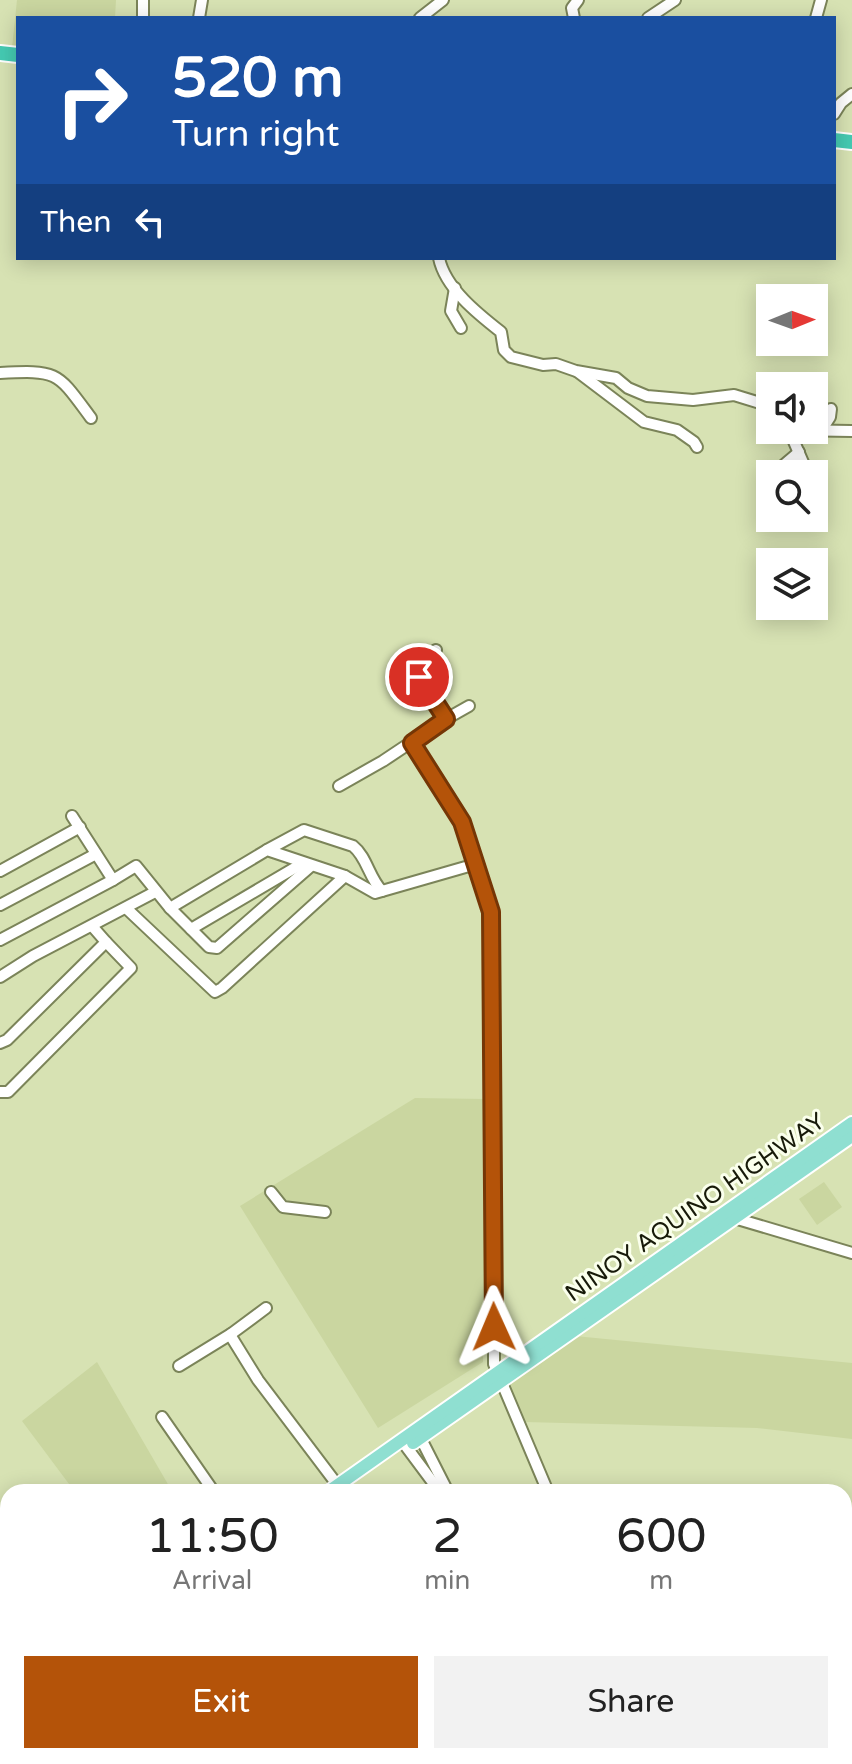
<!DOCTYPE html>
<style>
:root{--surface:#fff;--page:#f2f2f2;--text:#222;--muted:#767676;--accent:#b45309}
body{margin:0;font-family:"Varela Round",sans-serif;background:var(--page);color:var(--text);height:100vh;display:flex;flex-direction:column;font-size:30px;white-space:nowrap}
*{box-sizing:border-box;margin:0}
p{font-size:26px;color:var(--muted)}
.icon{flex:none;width:44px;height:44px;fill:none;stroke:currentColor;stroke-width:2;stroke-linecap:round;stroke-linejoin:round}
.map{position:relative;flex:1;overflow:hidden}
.side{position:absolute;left:0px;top:1484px;width:852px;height:280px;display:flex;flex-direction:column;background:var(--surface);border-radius:24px 24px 0 0;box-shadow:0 4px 20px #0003}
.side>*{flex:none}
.top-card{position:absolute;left:16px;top:16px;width:820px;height:244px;border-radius:0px;box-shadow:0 4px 20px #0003;background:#1a4fa0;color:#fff;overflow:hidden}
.needle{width:52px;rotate:89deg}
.buttons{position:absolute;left:756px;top:284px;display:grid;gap:16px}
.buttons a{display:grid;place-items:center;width:72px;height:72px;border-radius:0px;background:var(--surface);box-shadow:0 4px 20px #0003;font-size:40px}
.pin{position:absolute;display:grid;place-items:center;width:68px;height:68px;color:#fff;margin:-34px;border:4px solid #fff;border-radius:50%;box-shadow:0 2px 8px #0007}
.me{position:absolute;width:88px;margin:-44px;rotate:359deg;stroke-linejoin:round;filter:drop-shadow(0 0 6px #0008)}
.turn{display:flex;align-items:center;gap:28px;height:168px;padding:0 24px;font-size:36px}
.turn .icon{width:104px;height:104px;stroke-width:2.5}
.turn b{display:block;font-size:56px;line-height:68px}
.then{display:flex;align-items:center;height:76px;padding:0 24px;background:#0003;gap:16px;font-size:30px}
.eta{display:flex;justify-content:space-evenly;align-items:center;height:136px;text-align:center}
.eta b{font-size:48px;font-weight:600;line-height:56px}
.primary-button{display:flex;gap:16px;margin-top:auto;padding:16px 24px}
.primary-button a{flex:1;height:92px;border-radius:0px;background:var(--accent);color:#fff;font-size:32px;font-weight:600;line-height:92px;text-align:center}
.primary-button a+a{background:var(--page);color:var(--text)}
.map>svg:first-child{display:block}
.built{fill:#cad6a0}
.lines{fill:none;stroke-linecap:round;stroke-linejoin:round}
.minor-casing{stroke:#7b8459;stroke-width:14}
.major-casing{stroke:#fff;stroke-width:16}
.highway-casing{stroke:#fff;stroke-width:18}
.minor{stroke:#fff;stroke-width:10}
.major{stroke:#8fdfd1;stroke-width:12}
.highway{stroke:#45cab2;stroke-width:14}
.route-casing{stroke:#753606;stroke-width:20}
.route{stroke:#b45309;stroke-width:14}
.labels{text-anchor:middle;stroke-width:6;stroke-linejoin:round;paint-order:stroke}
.street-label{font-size:24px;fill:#171a09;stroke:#faffec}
</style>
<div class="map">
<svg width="852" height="1764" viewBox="0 0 852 1764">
<rect width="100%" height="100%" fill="#d7e2b3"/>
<!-- built -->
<g class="built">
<polygon points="17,0 116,0 115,18 18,18 18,48 12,48"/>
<polygon points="415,1098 486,1099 483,1362 378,1428 240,1206"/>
<polygon points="824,1182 842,1207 817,1225 799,1199"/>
<polygon points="575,1336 852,1363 852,1439 757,1428 525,1422 507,1384"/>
<polygon points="97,1362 169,1486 174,1492 75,1492 22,1421"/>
</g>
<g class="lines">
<!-- minor casing -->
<g class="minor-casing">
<g id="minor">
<polyline points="143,18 143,0"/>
<polyline points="199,18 202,0"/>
<polyline points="420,18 443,0"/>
<polyline points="574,18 572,8 578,0"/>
<polyline points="648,18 675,0"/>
<polyline points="816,18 821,0"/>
<polyline points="834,114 841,103 852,94"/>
<path d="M 439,258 C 445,288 478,314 501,332 L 504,350 L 511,357 L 543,365 L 556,364 L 576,371 L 616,378 L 628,388 L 647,396 L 693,400 L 734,395 L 770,406"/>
<polyline points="455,288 451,311 461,328"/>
<polyline points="578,372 644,422 677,430 694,442 697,447"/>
<path d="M 0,373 C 59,370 57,372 91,418"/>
<polyline points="788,430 852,431"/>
<polyline points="789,430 808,474"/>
<polyline points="821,431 830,417 831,409"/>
<polyline points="779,469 799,452"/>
<polyline points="446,719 469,706"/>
<polyline points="412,743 458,814 476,864"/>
<polyline points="339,786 383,761 446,719 417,669 420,660 436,650"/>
<polyline points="72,816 113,880 136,866 170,908 267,850 345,876 375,893 476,864 491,912 494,961 494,1364 548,1492"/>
<path d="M 267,850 L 304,830 L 353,846 C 367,857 369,878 382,891"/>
<polyline points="0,871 80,827"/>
<polyline points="0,905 96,854"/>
<polyline points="126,908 215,992 222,988 345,876"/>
<polyline points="170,908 209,947 217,948 311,866"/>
<polyline points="191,929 303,863"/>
<polyline points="0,940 113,880"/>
<polyline points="0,977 33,956 155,892"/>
<polyline points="0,1043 7,1040 106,942 92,926"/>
<polyline points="0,1092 8,1092 131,968 106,942"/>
<polyline points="271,1192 283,1207 325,1212"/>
<polyline points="734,1218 852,1253"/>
<polyline points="266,1308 231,1334 232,1338 258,1380 342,1491"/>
<polyline points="179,1366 231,1334"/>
<polyline points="162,1417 214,1492"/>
<polyline points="418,1433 448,1492"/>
<polyline points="402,1441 440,1492"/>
<polyline points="0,1520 8,1526"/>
<polyline points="844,1521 852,1521"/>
<polyline points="844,1550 852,1550"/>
<polyline points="844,1606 852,1606"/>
<polyline points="844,1662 852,1662"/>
<polyline points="0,1666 8,1674"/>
<polyline points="844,1718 852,1718"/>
<polyline points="91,1756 96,1761"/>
<polyline points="706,1756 721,1764"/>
<polyline points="47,1764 59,1756"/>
<polyline points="220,1764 229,1756"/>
<polyline points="281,1764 291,1756"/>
<polyline points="529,1764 535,1756"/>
<polyline points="596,1764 602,1756"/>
<polyline points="665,1764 671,1756"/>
<polyline points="734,1764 741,1756"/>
<polyline points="841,1764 852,1750"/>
</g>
</g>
<!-- major casing -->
<g class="major-casing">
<g id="major">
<polyline points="413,1443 852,1136"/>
<polyline points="328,1492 852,1123"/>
<polyline points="0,1738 8,1732"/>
</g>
</g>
<!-- highway casing -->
<g class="highway-casing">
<g id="highway">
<polyline points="0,53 18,55"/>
<polyline points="834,140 852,142"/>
</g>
</g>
<!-- minor -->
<use href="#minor" class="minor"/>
<!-- major -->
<use href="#major" class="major"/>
<!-- highway -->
<use href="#highway" class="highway"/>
</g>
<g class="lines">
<!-- route casing -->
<g class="route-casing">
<polyline id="route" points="419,677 446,719 412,743 462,822 491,912 494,1327"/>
</g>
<!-- route -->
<use href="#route" class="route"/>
</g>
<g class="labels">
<!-- street labels -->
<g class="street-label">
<text transform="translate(695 1207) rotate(-35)" y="8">NINOY AQUINO HIGHWAY</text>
</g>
</g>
</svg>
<div class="buttons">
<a><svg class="needle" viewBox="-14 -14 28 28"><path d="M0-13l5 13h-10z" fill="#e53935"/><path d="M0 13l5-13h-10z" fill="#767676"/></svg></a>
<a><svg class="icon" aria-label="sound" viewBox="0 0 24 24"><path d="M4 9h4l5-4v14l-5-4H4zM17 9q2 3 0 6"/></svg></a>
<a><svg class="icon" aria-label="search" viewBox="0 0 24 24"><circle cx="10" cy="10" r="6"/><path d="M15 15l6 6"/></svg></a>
<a><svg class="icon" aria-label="layers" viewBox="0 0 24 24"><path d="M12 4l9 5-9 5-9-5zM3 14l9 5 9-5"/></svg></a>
</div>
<div class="pin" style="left:419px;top:677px;background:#d93025"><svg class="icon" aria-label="arrive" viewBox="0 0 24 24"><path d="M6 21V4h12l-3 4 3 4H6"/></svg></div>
<svg class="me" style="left:494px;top:1327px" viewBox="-20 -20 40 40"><path d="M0-17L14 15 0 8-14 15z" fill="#b45309" stroke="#fff" stroke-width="4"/></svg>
<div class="top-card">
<div class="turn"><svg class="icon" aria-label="right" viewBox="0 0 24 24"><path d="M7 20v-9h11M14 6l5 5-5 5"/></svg><div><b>520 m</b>Turn right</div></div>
<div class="then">Then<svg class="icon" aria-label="left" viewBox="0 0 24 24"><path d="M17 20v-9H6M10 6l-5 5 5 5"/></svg></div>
</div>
<section class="side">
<div class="eta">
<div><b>11:50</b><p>Arrival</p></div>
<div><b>2</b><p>min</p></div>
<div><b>600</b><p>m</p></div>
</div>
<div class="primary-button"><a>Exit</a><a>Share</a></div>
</section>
</div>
